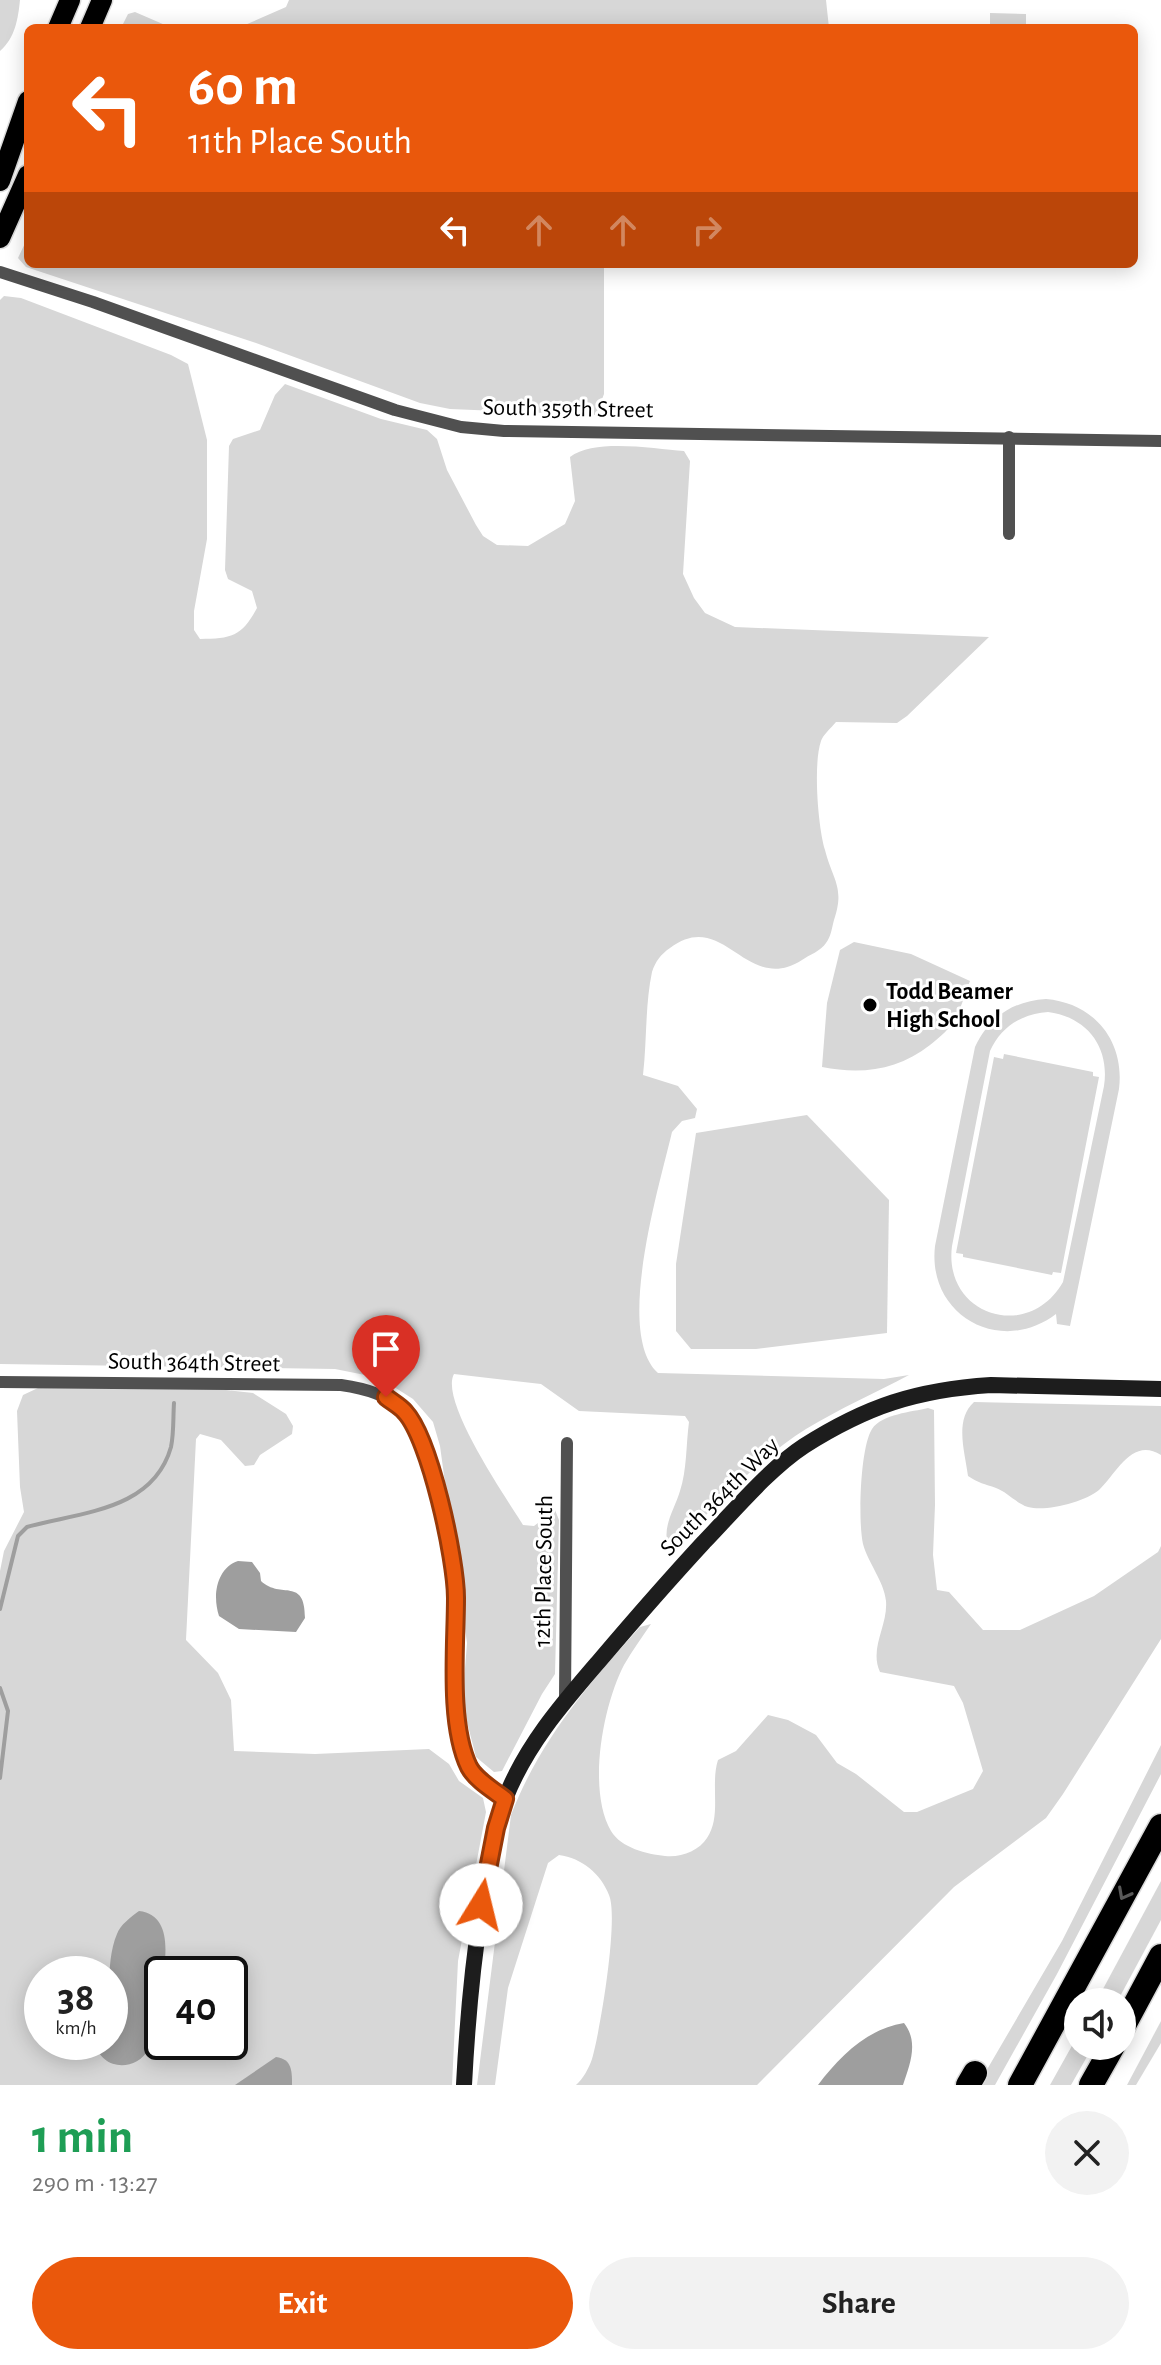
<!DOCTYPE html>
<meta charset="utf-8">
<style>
:root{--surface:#fff;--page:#f2f2f2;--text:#222;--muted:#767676;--accent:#ea580c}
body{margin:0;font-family:"Alegreya Sans",sans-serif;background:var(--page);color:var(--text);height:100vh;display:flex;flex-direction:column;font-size:30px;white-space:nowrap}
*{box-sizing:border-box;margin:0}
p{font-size:26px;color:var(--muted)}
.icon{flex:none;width:44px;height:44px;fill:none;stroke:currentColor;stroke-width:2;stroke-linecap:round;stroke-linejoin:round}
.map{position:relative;height:2085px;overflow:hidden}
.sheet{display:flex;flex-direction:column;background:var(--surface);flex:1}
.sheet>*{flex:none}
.top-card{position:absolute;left:24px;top:24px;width:1114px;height:244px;border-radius:12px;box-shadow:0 4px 20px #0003;background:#ea580c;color:#fff;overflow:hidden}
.buttons{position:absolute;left:1064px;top:1988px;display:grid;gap:16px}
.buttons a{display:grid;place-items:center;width:72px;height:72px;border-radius:50%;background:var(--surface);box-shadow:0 4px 20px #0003;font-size:40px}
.speed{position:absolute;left:24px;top:1956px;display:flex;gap:16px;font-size:40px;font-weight:700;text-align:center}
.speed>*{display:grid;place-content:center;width:104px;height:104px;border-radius:50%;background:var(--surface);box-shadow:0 4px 20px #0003;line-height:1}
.speed small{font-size:20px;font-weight:400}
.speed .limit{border:4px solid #111;border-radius:12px;background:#fff;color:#111}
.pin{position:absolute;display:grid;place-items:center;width:68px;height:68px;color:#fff;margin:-82px -34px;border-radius:50% 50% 50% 0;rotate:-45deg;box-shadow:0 0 8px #0007}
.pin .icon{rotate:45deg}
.me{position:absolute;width:88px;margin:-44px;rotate:9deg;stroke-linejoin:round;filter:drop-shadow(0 0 6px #0008)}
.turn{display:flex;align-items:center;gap:28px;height:168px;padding:0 32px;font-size:36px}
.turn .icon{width:104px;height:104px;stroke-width:2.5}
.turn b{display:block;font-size:56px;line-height:68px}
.lanes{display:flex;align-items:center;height:76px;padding:0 32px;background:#0003;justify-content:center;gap:40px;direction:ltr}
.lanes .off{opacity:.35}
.round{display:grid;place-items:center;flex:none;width:84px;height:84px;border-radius:42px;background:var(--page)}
.summary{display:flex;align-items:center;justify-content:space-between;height:136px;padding:0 32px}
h1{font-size:48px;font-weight:700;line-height:60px;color:#1e9e55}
.primary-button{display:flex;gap:16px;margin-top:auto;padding:16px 32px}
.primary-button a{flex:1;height:92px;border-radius:48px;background:var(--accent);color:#fff;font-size:32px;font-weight:700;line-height:92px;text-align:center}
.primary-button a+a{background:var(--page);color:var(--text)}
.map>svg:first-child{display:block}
.green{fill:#d7d7d7;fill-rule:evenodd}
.water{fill:#9e9e9e}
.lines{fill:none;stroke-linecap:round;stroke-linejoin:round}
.stream{stroke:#9e9e9e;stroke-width:4}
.primary-casing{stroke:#dbdbdb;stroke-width:23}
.highway-casing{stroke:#dbdbdb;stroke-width:27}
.street{stroke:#505050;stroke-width:12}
.secondary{stroke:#1d1d1d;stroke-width:16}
.primary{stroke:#000;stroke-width:20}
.highway{stroke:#000;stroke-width:24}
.oneway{stroke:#595959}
.route-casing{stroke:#983908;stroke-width:20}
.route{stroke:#ea580c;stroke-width:14}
.poi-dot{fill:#000;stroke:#fff;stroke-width:3}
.labels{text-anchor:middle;stroke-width:6;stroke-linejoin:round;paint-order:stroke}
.street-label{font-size:24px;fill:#000;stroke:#fff}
.poi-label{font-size:24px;font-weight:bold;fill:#000;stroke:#fff;text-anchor:start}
</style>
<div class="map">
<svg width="1161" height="2085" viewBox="0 0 1161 2085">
<rect width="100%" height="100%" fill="#fff"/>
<!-- green -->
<g class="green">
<path d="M 0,0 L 20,0 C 18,19 15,38 0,51 Z"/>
<polygon points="289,0 826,0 829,28 238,28 286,7"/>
<polygon points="135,12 172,28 121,28 128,14"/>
<polygon points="990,13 1026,14 1026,28 990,28"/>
<polygon points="28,237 28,264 604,264 604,394 596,415 450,409 420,403 256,343 26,267 18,258"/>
<path d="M 4,296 L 21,298 L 171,355 L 188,364 L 207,440 L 207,539 L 194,611 L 194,630 L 200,639 C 232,639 242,636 257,608 L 252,591 L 228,579 L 225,570 L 229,446 L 233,439 L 260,430 L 275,395 L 285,384 L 381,419 L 427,430 L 437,439 L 447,470 L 476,525 L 483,536 L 497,545 L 528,546 L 565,524 L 575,501 L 570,457 C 595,438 654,449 684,451 L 690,461 L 683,574 L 694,598 L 705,613 L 735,627 L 989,637 L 907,716 L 897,723 L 836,722 C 831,728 823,735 821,741 C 813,764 818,827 825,850 C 833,881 845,887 834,920 C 832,927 831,937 826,943 C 821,951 809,955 802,960 C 746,996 724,907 670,948 C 661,954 655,962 652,972 C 645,1005 647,1041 643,1075 L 678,1086 L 697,1109 L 695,1118 L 682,1121 L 672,1132 C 660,1184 614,1333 658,1373 L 884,1379 L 909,1375 C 875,1393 839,1409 806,1429 C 761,1457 710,1509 675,1549 L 670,1550 C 660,1529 674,1511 680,1491 C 687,1470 686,1444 689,1422 L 685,1416 L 579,1411 L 541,1384 L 454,1374 C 439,1401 507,1499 523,1525 L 534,1526 L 555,1510 L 559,1520 L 555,1674 L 542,1694 L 502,1771 L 494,1772 L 476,1757 L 467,1722 L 463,1694 L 467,1643 L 440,1446 L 433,1422 L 413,1399 L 380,1378 L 335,1369 L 0,1364 L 0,300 Z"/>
<path d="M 854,942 L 911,954 L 970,981 C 965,993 962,1006 956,1017 C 951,1028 940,1037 930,1045 C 898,1070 862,1075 822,1067 L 827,1003 L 840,950 Z"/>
<path d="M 1046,999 C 1094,1003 1125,1041 1119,1089 L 1070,1326 L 1057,1324 L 1056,1314 C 1001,1356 927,1316 935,1246 L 975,1047 C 989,1017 1013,1001 1046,999 ZM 1048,1012 C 1087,1017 1110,1047 1104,1086 L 1063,1282 C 1028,1343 943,1315 952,1246 L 990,1051 C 1001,1027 1021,1014 1048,1012 Z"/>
<polygon points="1004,1054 1093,1072 1093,1076 1099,1077 1061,1273 1053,1272 1052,1275 963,1257 963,1254 956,1253 994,1057 1003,1059"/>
<polygon points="807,1115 889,1200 887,1333 756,1349 691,1349 676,1331 676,1264 696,1133"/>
<path d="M 38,1388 L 217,1389 L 253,1393 L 286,1414 L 293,1426 L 292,1434 L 260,1455 L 254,1465 L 245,1466 L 221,1440 L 200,1434 L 196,1439 L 186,1640 L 218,1673 L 231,1700 L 234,1751 L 315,1754 L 429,1749 L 449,1764 L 459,1781 L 483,1798 L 486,1812 L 458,1961 L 452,2085 L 0,2085 L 0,1571 L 4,1551 L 24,1512 L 20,1487 L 17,1411 L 23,1395 ZM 42,1974 L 110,1974 L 110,2042 L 42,2042 ZM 162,1974 L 230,1974 L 230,2042 L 162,2042 Z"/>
<path d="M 974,1402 L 1161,1406 L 1161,1455 C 1132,1437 1117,1473 1099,1490 C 1085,1502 1046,1512 1028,1507 C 1016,1503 1007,1492 996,1488 C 985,1484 978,1483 968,1476 C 965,1452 954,1420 974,1402 Z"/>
<path d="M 928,1408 L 934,1410 L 935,1505 L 933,1555 L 937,1590 L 949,1592 L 983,1630 L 1020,1630 L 1094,1596 L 1158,1552 L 1161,1546 L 1161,1639 L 1063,1794 L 1046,1818 L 954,1887 L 757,2085 L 576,2085 C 583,2079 589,2068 592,2059 C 600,2032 619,1918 609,1895 C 601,1874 582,1858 559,1855 L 548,1863 L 508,1988 L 495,2085 L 477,2085 L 511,1815 C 539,1742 588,1684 640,1627 L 651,1624 C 642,1637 632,1651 624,1665 C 603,1705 587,1790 611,1831 C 621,1848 647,1854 665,1856 C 680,1858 699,1851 707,1838 C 722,1816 710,1785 718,1760 L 736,1751 L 768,1715 L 788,1720 L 816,1735 L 837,1763 L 856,1774 L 904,1812 L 917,1812 L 973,1789 L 983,1771 L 963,1703 L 954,1686 L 880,1672 C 869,1648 888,1626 886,1601 C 884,1581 868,1563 863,1544 C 858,1522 860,1448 872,1429 C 882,1414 912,1412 928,1408 Z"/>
<polygon points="1161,1745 1161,1774 1057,1974 995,2085 978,2085 1062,1941"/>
<polygon points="1161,1881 1161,1920 1117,2002 1096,2002"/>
<polygon points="1161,2021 1161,2043 1136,2085 1127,2085"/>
<polygon points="1078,2035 1078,2046 1093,2046 1071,2085 1050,2085"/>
</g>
<!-- water -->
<g class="water">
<path d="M 238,1561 L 252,1562 L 260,1573 L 261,1581 C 281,1600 305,1576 305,1618 L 296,1632 L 239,1629 L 219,1616 C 212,1595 217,1568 238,1561 Z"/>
<path d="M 139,1911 C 183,1916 160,1986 155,2013 C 153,2024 155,2039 149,2049 C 135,2073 100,2070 95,2042 L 110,2042 C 110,2011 105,1961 117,1934 C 120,1925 131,1917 139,1911 Z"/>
<path d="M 904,2023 C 919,2042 910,2064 903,2085 L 818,2085 C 840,2056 867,2029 904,2023 Z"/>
<path d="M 276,2057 C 292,2059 292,2071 292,2085 L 235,2085 Z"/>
</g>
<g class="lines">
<!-- stream -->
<g class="stream">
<path d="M 0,1609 L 18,1536 L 27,1527 C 80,1512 153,1511 171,1447 C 174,1433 173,1417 174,1403"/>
<polyline points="0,1688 8,1711 0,1778"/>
</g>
<!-- primary casing -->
<g class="primary-casing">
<g id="primary">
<polyline points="58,28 70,0"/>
<polyline points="90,28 102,0"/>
<polyline points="0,181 28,101"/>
<polyline points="0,238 28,175"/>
</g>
</g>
<!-- highway casing -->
<g class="highway-casing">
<g id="highway">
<polyline points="1122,2029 1161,1956"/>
<polyline points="968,2085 975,2073"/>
<polyline points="1020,2085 1161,1826"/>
<polyline points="1091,2085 1113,2046"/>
</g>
</g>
<!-- street -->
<g class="street">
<polyline points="0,272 93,302 395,410 461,427 504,431 1161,441"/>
<polyline points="1009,534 1009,437"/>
<path d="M 0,1382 L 341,1385 C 363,1388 386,1394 403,1409 C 431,1435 455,1557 456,1596 C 457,1646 447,1721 469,1766 C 476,1780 493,1790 505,1799"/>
<polyline points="565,1700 567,1443"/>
</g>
<!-- secondary -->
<path class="secondary" d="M 464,2085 C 467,2027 472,1968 481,1911 C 486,1873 491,1834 505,1799 C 526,1745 563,1703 600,1660 C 634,1620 668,1581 704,1542 C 733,1512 769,1469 804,1446 C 867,1406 916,1390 991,1385 L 1161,1389"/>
<!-- primary -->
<use href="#primary" class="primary"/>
<!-- highway -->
<use href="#highway" class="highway"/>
</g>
<!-- one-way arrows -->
<defs><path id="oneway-chevron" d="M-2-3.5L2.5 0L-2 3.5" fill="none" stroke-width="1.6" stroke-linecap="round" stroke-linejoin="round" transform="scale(2)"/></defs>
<use class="oneway" href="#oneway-chevron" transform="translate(1124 1894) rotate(118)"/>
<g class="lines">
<!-- route casing -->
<g class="route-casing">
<path id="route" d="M 386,1397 C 392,1402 400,1406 405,1412 C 430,1439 456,1559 456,1598 C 456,1646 448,1723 469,1767 C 476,1780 493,1790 505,1799 L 496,1828 L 481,1905"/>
</g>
<!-- route -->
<use href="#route" class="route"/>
</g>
<!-- markers -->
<circle class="poi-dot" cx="870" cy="1005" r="8"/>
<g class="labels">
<!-- street labels -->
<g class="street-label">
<text transform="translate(568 408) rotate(1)" y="8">South 359th Street</text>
<text transform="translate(194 1362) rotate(1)" y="8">South 364th Street</text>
<text transform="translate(719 1496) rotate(-45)" y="8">South 364th Way</text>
<text transform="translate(543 1571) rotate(-89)" y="8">12th Place South</text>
</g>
<!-- poi labels -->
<g class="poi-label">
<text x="886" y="999">Todd Beamer<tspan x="886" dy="28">High School</tspan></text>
</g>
</g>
</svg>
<div class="buttons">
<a><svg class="icon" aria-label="sound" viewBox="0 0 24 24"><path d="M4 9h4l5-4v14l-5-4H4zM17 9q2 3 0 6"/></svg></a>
</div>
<div class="speed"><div>38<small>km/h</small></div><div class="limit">40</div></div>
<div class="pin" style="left:386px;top:1397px;background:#d93025"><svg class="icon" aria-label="arrive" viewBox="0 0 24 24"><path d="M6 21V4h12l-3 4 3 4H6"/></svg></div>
<svg class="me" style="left:481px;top:1905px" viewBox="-20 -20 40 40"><circle r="19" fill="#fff"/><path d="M0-13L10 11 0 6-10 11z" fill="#ea580c"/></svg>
<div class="top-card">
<div class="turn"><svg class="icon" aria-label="left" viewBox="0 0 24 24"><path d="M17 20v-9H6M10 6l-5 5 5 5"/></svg><div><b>60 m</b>11th Place South</div></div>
<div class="lanes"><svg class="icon" aria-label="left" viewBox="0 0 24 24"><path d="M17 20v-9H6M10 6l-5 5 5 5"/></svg><svg class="icon off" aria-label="ahead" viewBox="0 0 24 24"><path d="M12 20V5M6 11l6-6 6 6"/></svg><svg class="icon off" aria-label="ahead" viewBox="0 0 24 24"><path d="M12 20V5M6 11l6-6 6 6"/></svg><svg class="icon off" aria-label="right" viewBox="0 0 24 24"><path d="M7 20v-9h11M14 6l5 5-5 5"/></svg></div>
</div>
</div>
<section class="sheet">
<div class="summary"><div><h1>1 min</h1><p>290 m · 13:27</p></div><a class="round"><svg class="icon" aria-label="close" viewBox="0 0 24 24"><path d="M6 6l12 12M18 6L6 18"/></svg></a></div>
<div class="primary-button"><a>Exit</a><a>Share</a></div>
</section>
